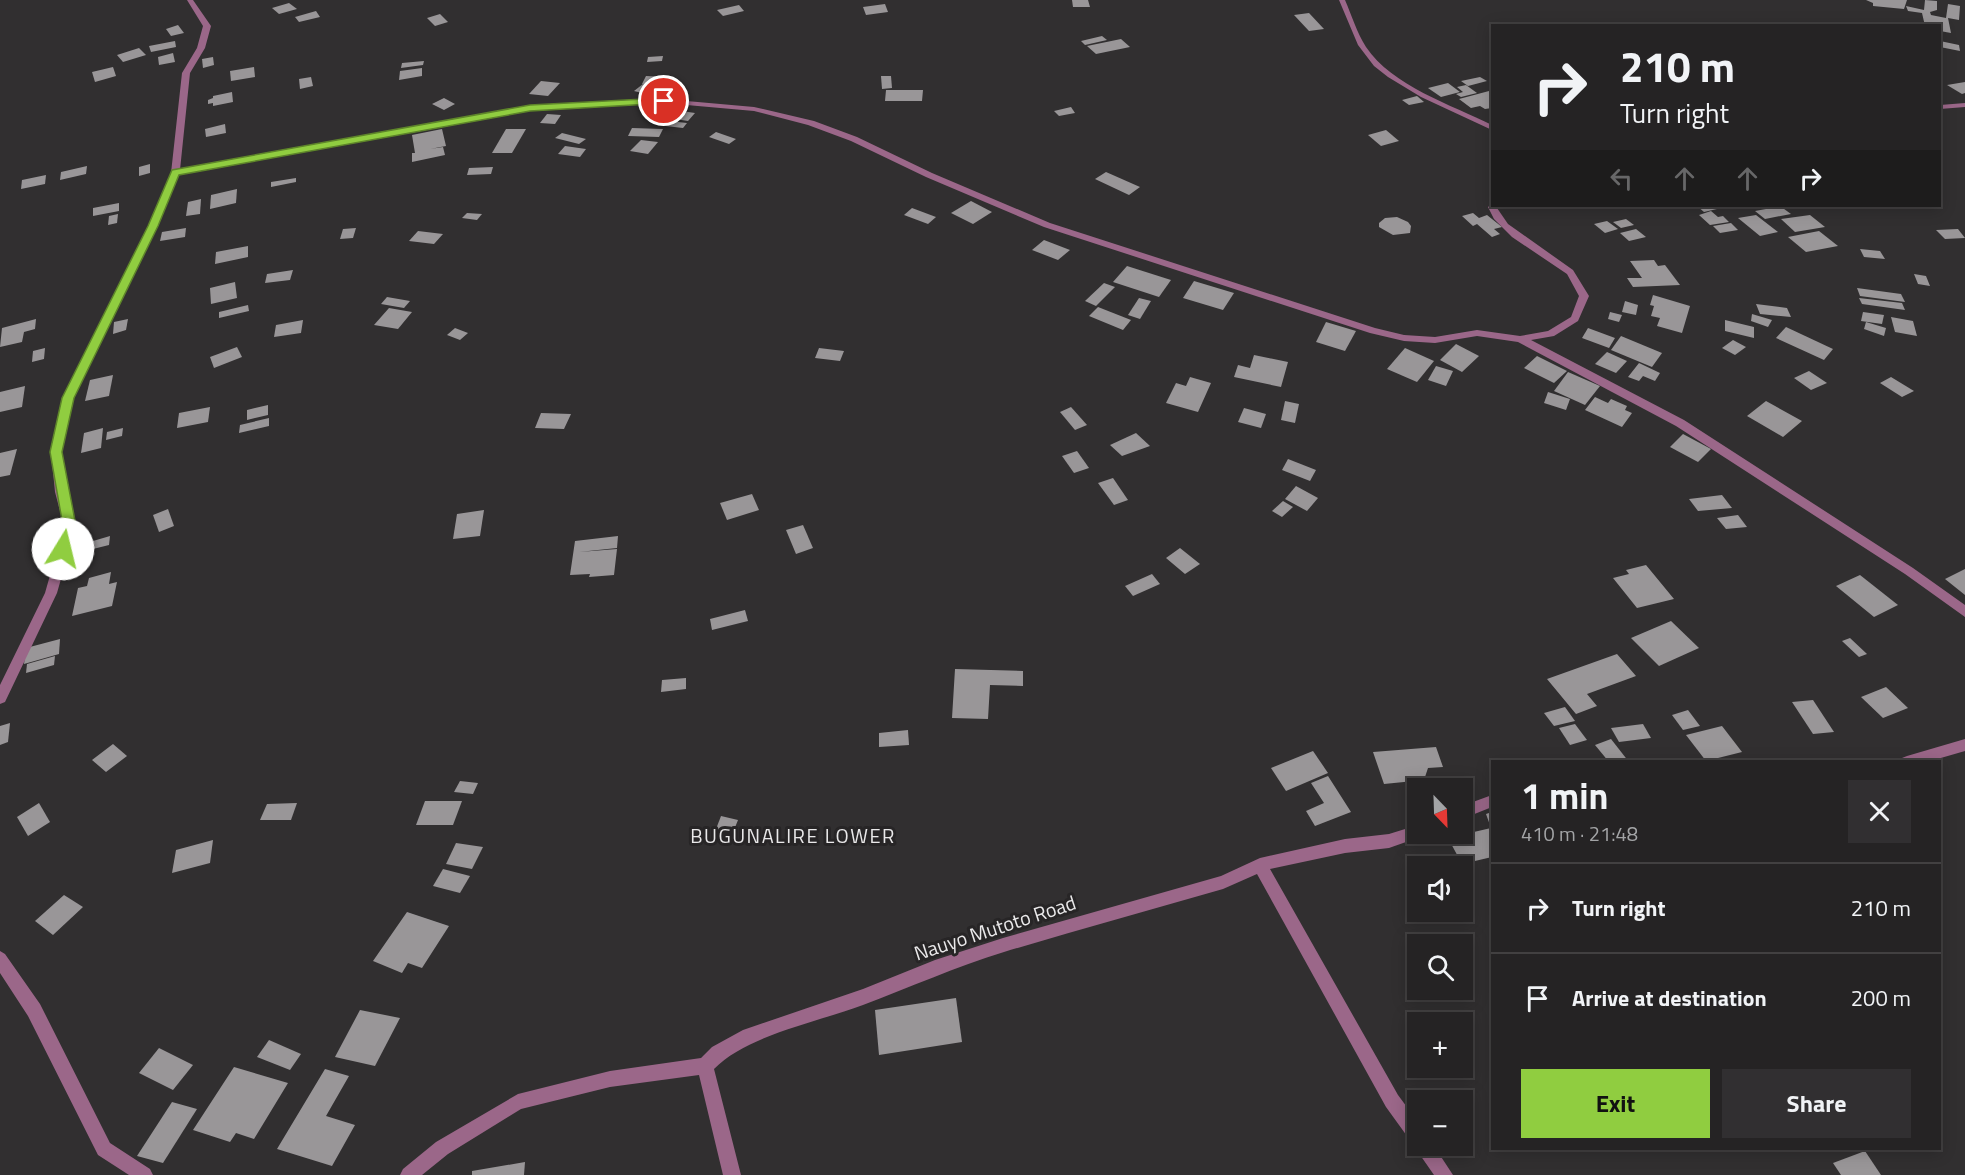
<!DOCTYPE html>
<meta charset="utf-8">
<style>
:root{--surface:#252324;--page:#312f31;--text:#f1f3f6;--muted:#a3a4a6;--line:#424041;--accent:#90cd40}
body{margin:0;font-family:"Titillium Web",sans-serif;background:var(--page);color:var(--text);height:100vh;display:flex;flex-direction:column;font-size:22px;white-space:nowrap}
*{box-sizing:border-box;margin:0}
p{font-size:20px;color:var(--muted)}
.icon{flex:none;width:33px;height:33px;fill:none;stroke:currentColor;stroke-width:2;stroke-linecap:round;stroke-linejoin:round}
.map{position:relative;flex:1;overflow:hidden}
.details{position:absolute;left:1491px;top:760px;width:450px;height:390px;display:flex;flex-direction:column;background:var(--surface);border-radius:0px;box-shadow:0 3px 15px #0003,0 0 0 2px var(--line)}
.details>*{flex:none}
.hud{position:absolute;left:1491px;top:24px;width:450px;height:183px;border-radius:0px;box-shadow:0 3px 15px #0003,0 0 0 2px var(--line);background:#252324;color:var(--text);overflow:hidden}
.needle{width:39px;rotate:157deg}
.controls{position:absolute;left:1407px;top:778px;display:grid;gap:12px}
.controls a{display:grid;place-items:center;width:66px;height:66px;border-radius:0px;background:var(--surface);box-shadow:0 3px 15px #0003,0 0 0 2px var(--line);font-size:30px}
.pin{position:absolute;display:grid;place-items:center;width:51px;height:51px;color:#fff;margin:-26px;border:3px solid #fff;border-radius:50%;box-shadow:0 2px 6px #0007}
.me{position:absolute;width:66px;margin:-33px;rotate:9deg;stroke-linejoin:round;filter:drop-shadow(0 0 4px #0008)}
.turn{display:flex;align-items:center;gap:21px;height:126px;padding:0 30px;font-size:27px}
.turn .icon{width:78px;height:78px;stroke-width:2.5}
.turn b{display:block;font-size:42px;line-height:51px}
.lanes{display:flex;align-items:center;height:57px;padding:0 30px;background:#0003;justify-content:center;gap:30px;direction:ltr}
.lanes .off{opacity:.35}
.round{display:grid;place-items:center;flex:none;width:63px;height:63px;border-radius:0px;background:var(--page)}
.summary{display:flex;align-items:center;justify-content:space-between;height:102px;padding:0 30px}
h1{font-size:36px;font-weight:700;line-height:45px}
.button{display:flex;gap:12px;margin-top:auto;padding:12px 30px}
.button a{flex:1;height:69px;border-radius:0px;background:var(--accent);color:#111;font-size:24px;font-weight:700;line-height:69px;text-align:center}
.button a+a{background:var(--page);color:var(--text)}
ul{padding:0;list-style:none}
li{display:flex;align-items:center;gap:18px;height:90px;padding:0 30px;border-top:2px solid var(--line)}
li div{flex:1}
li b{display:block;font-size:22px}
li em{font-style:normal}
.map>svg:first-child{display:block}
.building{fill:#999698}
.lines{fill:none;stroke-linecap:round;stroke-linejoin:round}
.minor{fill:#9b6789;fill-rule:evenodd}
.route{fill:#90cd40;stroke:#5e852a;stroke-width:1.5}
.labels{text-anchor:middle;stroke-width:6;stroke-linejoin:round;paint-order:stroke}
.quarter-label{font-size:20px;letter-spacing:1.5px;fill:#eae9ea;stroke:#272526}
.near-street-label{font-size:20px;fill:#eae9ea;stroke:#272526}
</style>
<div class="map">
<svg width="1965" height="1175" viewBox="0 0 1965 1175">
<rect width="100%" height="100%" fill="#312f30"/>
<!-- building -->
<g class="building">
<polygon points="1072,0 1088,0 1090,7 1073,7"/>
<polygon points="1866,0 1907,0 1904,9 1873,6 1873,3"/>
<polygon points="1925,0 1937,1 1937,10 1930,12 1931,15 1946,18 1948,4 1960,6 1959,20 1948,18 1951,33 1940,31 1940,26 1925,26 1922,13 1908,11 1906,6 1924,10"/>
<polygon points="289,3 297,9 279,14 272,8"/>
<polygon points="885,4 888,12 866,15 863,7"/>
<polygon points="739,5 744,11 723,16 717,10"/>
<polygon points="316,11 320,17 299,22 295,17"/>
<polygon points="1309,13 1324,29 1309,31 1294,15"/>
<polygon points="440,14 448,22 435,26 427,18"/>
<polygon points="178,25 184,33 171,36 166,29"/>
<polygon points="1102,36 1107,40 1085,45 1081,41"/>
<polygon points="1121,39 1130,47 1096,54 1087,46"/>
<polygon points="175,41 176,47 151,52 149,46"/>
<polygon points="1940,41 1959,45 1960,51 1940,47"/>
<polygon points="139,48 146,55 123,62 117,55"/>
<polygon points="173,53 175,62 159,65 158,57"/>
<polygon points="663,56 662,61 647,62 648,57"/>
<polygon points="213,57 214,65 203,68 202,59"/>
<polygon points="424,61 423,65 401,68 402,63"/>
<polygon points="113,67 116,76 95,82 92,72"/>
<polygon points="254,67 255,77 231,81 230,71"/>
<polygon points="422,68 422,76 399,80 400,71"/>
<polygon points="646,76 666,77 662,84 642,84"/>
<polygon points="881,76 891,76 892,88 882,89"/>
<polygon points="311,77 313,86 300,89 299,79"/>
<polygon points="1480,77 1487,81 1468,86 1461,81"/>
<polygon points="541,81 560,83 548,96 529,94"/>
<polygon points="1965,82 1965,93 1962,94 1947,85"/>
<polygon points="1448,83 1460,92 1441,97 1428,88"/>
<polygon points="643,84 658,87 650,95 634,91"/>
<polygon points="1466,85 1477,93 1461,97 1456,94 1463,92 1457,87"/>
<polygon points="886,90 923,90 922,101 885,101"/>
<polygon points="1489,91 1492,94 1492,104 1490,104 1492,108 1485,109 1480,106 1471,108 1459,99"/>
<polygon points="232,92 233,102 213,106 213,103 208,104 208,100 213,98 213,96"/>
<polygon points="1417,96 1424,102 1409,105 1402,100"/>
<polygon points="444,98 455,104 444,110 432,104"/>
<polygon points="1071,107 1075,113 1059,116 1054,111"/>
<polygon points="668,109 695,113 688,121 661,117"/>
<polygon points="547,114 561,115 555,124 540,123"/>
<polygon points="661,120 687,123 683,128 657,125"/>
<polygon points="225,124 226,133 206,137 205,129"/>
<polygon points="632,128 663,129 659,137 628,136"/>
<polygon points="442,129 446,146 430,149 443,147 445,155 412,162 412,153 415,153 412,135"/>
<polygon points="506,129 526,129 512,153 492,153"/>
<polygon points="1386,130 1399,141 1381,146 1368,135"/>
<polygon points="716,132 736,139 729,144 709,137"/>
<polygon points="562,133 586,139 579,144 555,138"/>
<polygon points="641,140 658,142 648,154 630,151"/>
<polygon points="565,146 586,149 580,157 558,154"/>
<polygon points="150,164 150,173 139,176 139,167"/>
<polygon points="87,166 86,174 60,180 61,172"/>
<polygon points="493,167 491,174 467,175 469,168"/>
<polygon points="1106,172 1140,187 1129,195 1095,179"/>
<polygon points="46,175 45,184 21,189 22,180"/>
<polygon points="296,178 296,182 271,187 271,182"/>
<polygon points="237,189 236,203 210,209 211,195"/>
<polygon points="201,199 200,214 186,216 188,202"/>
<polygon points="971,201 992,212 973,224 951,213"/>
<polygon points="119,203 119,211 93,216 93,208"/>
<polygon points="1697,206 1713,206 1717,209 1704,212"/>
<polygon points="1762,206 1780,206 1791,214 1765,219 1755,211 1766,209"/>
<polygon points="912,208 936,217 928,224 904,215"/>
<polygon points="1711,211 1718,217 1723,216 1729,222 1710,225 1699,215"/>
<polygon points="467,213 482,214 477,220 462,218"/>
<polygon points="1473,213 1479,218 1487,215 1502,227 1494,229 1500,234 1492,237 1477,224 1473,226 1462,216"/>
<polygon points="118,214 117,223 108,225 109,216"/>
<polygon points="1756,215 1778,232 1760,236 1738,218"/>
<polygon points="1810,215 1825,227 1795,232 1781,219"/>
<polygon points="1397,217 1408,222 1411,226 1410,233 1393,235 1379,227 1379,223 1385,218"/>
<polygon points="1626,219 1634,225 1621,228 1613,222"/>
<polygon points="1607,221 1618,229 1605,233 1594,224"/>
<polygon points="1731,223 1738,230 1720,233 1713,226"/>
<polygon points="186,228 185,237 160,241 162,232"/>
<polygon points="356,228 353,238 340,239 343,229"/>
<polygon points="1636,229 1646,237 1629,241 1620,233"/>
<polygon points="1958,229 1965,238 1945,239 1936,230"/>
<polygon points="418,231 443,234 434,244 409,241"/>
<polygon points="1819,231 1838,246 1806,252 1788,237"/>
<polygon points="1044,240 1070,250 1058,260 1032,250"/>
<polygon points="248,246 248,257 215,264 216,252"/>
<polygon points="1860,249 1880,251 1885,259 1864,257"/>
<polygon points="1654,260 1658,266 1665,265 1680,285 1633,287 1627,278 1642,278 1630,261"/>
<polygon points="1127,266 1171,280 1159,297 1113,282"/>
<polygon points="293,270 290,280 265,283 267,274"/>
<polygon points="1914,274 1926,276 1930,286 1918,284"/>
<polygon points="1194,281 1234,293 1223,310 1183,298"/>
<polygon points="235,282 237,298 211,304 210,288"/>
<polygon points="1104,283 1115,287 1096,306 1085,301"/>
<polygon points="1857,288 1901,294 1905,302 1860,296"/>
<polygon points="1653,295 1690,306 1682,333 1657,326 1660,318 1651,316 1654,306 1650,305"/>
<polygon points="387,297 410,301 404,308 381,304"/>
<polygon points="1139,298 1151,301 1140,319 1128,315"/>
<polygon points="1859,298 1902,303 1905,310 1862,304"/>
<polygon points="1625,301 1638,305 1636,315 1622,312"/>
<polygon points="1756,304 1787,308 1791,317 1760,314"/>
<polygon points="248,305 249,311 219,318 219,312"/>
<polygon points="1098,307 1131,320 1123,330 1089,316"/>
<polygon points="389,308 412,312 398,329 374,325"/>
<polygon points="1610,312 1622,315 1619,322 1608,319"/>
<polygon points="1863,312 1884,315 1882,324 1861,321"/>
<polygon points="1752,314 1772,320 1768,327 1751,321"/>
<polygon points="1891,317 1913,321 1917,336 1895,332"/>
<polygon points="36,319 35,329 24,332 22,342 0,347 2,328"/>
<polygon points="128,319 126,330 113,334 114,322"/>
<polygon points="303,320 301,333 274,337 276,325"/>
<polygon points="1725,320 1754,327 1754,338 1725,331"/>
<polygon points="1326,322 1356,331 1345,351 1316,342"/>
<polygon points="1866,322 1886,328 1884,336 1864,329"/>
<polygon points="1786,327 1833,349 1824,360 1776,338"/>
<polygon points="455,328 468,333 460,340 447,335"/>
<polygon points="1588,328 1615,338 1609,348 1582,338"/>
<polygon points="1621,336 1662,353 1652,367 1611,350"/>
<polygon points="1733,340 1746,347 1735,355 1722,348"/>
<polygon points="1456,344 1479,356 1462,372 1440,360"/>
<polygon points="237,347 242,357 214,368 210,357"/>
<polygon points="45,348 44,359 32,362 33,351"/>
<polygon points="819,348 844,351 840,361 815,358"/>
<polygon points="1405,348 1434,361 1417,382 1387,369"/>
<polygon points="1607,352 1627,361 1616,373 1595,364"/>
<polygon points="1254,355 1288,362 1281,387 1234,377 1238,365 1250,368"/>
<polygon points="1537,356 1567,371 1554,383 1524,368"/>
<polygon points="1639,363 1660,373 1655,381 1643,376 1639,381 1628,377"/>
<polygon points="1436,366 1453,371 1446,386 1428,380"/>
<polygon points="1809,371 1827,383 1811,390 1794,378"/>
<polygon points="1568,372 1600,386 1585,405 1554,391"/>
<polygon points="113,375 109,396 85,401 90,380"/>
<polygon points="1190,377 1211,383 1198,412 1166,403 1176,383 1186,386"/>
<polygon points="1891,377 1914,391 1902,397 1880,383"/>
<polygon points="25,386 22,407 0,412 0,392"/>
<polygon points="1548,392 1570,399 1566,410 1544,403"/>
<polygon points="1595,397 1608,403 1611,399 1627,406 1625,410 1632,413 1622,427 1585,410"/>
<polygon points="1285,401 1299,404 1295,423 1281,420"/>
<polygon points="1766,401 1802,421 1783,437 1747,416"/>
<polygon points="268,405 268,415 247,420 247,410"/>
<polygon points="210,407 208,422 177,428 179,413"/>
<polygon points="1071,407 1087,425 1075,430 1060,412"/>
<polygon points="1244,408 1266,414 1261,428 1238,422"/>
<polygon points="541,413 571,414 564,429 535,428"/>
<polygon points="269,418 269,426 239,433 240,425"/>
<polygon points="103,428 101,448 81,453 84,433"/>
<polygon points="123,428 122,436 106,440 107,432"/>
<polygon points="1136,433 1150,446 1122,456 1110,445"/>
<polygon points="1683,434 1711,449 1698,462 1670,447"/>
<polygon points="17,449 10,475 0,477 0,453"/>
<polygon points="1077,451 1089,468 1074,473 1062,456"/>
<polygon points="1288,459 1316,470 1310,481 1282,470"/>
<polygon points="1113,478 1128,500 1114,505 1098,483"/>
<polygon points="1296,486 1318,498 1307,511 1285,499"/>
<polygon points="752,494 759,510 727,520 720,503"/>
<polygon points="1722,495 1732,508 1698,511 1689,499"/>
<polygon points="1283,501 1293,507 1282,517 1272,511"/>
<polygon points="168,509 174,526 159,532 153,515"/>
<polygon points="484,510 480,536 453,539 457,514"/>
<polygon points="1738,515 1747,527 1726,529 1717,518"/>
<polygon points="803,525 813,548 796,554 786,530"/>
<polygon points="110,536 109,545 93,549 93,541"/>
<polygon points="618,536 617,548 579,552 617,549 614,575 589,577 590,574 570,575 575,541"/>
<polygon points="1180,548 1200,564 1185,574 1166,558"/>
<polygon points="1646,565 1674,599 1637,608 1613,578 1629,574 1626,570"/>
<polygon points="1965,569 1965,595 1945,579"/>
<polygon points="111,572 109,584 117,582 112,606 72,616 78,588 87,586 89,578"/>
<polygon points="1152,574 1160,584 1133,596 1125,586"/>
<polygon points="1860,575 1898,605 1874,617 1836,586"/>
<polygon points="745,610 748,621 712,630 710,619"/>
<polygon points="1671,621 1699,648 1659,666 1631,638"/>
<polygon points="1850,638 1867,654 1859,657 1842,641"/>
<polygon points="60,639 59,654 24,664 26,648"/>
<polygon points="1617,654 1636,676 1587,694 1597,706 1576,714 1547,679"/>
<polygon points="55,656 54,665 26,673 27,664"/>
<polygon points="955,669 1023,671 1023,686 990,685 988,719 952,718"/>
<polygon points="686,678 686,689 661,692 662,680"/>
<polygon points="1886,687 1908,708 1883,718 1861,697"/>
<polygon points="1813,700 1834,732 1813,734 1792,702"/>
<polygon points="1565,707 1575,721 1554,726 1544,713"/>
<polygon points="1688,710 1700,726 1683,730 1672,715"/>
<polygon points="10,723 8,742 0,745 0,726"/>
<polygon points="1575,724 1587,740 1570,745 1559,728"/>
<polygon points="1643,724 1651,738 1619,742 1611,728"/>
<polygon points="1722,726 1742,752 1706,761 1686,735"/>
<polygon points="908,730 909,745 879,747 879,733"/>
<polygon points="1611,739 1629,762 1609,762 1595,745"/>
<polygon points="113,744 127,756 106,772 92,760"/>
<polygon points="1436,747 1443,767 1428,768 1424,780 1384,784 1373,752"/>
<polygon points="1313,751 1328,773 1286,791 1271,768"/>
<polygon points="1328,776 1351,812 1315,826 1306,811 1324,803 1311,783"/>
<polygon points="460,781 478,783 473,794 454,792"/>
<polygon points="425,801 462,801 453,825 416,825"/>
<polygon points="39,803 50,822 28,836 17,817"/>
<polygon points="297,803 291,820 260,820 267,804"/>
<polygon points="1492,812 1492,857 1462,864 1448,838 1491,828 1486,814"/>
<polygon points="721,816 738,820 730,840 713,837"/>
<polygon points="213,840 210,863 172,873 176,850"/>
<polygon points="456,843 483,847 472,869 446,864"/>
<polygon points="443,869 470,876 460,893 433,886"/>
<polygon points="64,895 83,907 53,935 35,921"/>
<polygon points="407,912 449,926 422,968 408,963 402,973 373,961"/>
<polygon points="956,998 962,1042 879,1055 875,1010"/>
<polygon points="360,1010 400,1018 375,1066 335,1057"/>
<polygon points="269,1040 301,1054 290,1070 257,1057"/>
<polygon points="159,1048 193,1065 173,1090 139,1073"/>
<polygon points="234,1067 288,1083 254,1139 236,1133 230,1142 193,1130"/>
<polygon points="325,1069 349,1076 326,1116 355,1125 332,1166 277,1149"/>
<polygon points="172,1102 197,1109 163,1163 137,1156"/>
<polygon points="1865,1151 1881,1175 1841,1175 1833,1163"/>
<polygon points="525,1162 524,1175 472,1175 472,1171"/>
</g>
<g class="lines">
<!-- minor -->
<g class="minor">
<polygon points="187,0 193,0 211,26 205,48 190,73 180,170 530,106 664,99 754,107 814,121 857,137 932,173 1050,223 1375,328 1404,335 1435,337 1477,330 1520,336 1548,331 1571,317 1579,296 1567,274 1512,237 1494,219 1488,207 1492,204 1492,206 1498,206 1497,208 1508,224 1573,270 1589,296 1578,321 1554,336 1531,340 1684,420 1913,568 1965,605 1965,617 1905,574 1676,426 1518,342 1477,336 1435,343 1404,341 1370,333 1044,227 926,177 851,141 808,125 754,111 664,103 530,110 178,175 157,226 73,398 61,452 67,492 76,526 57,593 5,702 0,704 0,685 45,593 64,526 55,492 51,452 63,398 149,226 171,173 182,73 197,48 203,26"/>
<path d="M 1339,0 L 1345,0 C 1352,16 1357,33 1366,47 C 1392,86 1452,105 1492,125 L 1492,130 L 1421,97 L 1388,77 L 1374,66 L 1358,45 Z"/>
<polygon points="1965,103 1965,107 1940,109 1940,105"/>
<polygon points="1965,739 1965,751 1927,762 1900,762 1902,758 1907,756"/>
<polygon points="1492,795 1492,807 1462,819 1462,806"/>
<path d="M 1418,825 L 1418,834 L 1424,834 L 1423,836 L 1389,848 L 1345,853 L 1270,869 L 1398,1095 L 1418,1122 L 1418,1146 L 1434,1146 L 1453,1175 L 1434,1175 L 1418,1152 L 1416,1145 L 1412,1143 L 1386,1107 L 1257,874 L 1223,889 C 1150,910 1077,930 1004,952 C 956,967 910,987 863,1005 C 818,1022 747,1035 714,1069 L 741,1175 L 723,1175 L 699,1075 L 610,1087 L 521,1109 L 448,1154 L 422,1175 L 400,1175 L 403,1169 L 436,1142 L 518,1094 L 610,1071 L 701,1058 L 712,1047 L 743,1030 L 863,989 L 935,960 L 1003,938 L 1221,876 L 1260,858 L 1345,839 L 1389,834 Z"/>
<polygon points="0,951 5,954 40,1004 110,1143 150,1169 153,1175 129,1175 98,1155 28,1016 0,973"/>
</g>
</g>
<!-- route -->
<polygon class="route" points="664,98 667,99 667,103 530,111 179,175 158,226 74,398 62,452 76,526 68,552 59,552 57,549 63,526 50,452 62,398 148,226 172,170 530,105"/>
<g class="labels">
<!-- quarter labels -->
<g class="quarter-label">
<text x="793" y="843">BUGUNALIRE LOWER</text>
</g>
<!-- near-street labels -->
<g class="near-street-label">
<text transform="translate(995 928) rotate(-18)" y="7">Nauyo Mutoto Road</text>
</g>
</g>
</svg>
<div class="controls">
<a><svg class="needle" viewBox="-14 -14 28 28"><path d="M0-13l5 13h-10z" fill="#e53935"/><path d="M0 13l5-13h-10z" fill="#a3a4a6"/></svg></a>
<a><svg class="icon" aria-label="sound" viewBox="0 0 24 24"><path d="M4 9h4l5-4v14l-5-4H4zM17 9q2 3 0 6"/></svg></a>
<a><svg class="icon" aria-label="search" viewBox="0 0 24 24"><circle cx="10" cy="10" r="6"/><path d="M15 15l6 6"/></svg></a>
<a>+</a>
<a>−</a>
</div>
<div class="pin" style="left:664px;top:101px;background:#d93025"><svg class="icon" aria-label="arrive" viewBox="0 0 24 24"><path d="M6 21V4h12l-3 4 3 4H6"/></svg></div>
<svg class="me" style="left:63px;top:549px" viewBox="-20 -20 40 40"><circle r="19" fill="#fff"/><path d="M0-13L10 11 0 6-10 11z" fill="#90cd40"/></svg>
<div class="hud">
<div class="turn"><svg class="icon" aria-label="right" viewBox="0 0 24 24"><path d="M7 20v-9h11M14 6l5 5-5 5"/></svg><div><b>210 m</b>Turn right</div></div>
<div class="lanes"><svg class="icon off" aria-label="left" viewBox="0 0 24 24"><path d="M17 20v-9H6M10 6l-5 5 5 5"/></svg><svg class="icon off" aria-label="ahead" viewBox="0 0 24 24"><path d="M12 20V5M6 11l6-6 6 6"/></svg><svg class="icon off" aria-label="ahead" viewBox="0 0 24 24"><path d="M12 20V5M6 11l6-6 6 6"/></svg><svg class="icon" aria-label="right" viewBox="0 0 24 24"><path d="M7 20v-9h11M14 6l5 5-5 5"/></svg></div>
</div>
<section class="details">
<div class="summary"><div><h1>1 min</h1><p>410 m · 21:48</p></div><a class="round"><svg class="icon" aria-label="close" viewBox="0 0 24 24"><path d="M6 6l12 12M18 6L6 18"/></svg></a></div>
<ul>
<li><svg class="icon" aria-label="right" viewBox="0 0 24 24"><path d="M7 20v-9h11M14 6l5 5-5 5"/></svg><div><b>Turn right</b></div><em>210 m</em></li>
<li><svg class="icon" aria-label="arrive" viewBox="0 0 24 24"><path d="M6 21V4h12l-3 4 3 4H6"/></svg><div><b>Arrive at destination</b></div><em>200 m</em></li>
</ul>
<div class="button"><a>Exit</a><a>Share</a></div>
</section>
</div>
